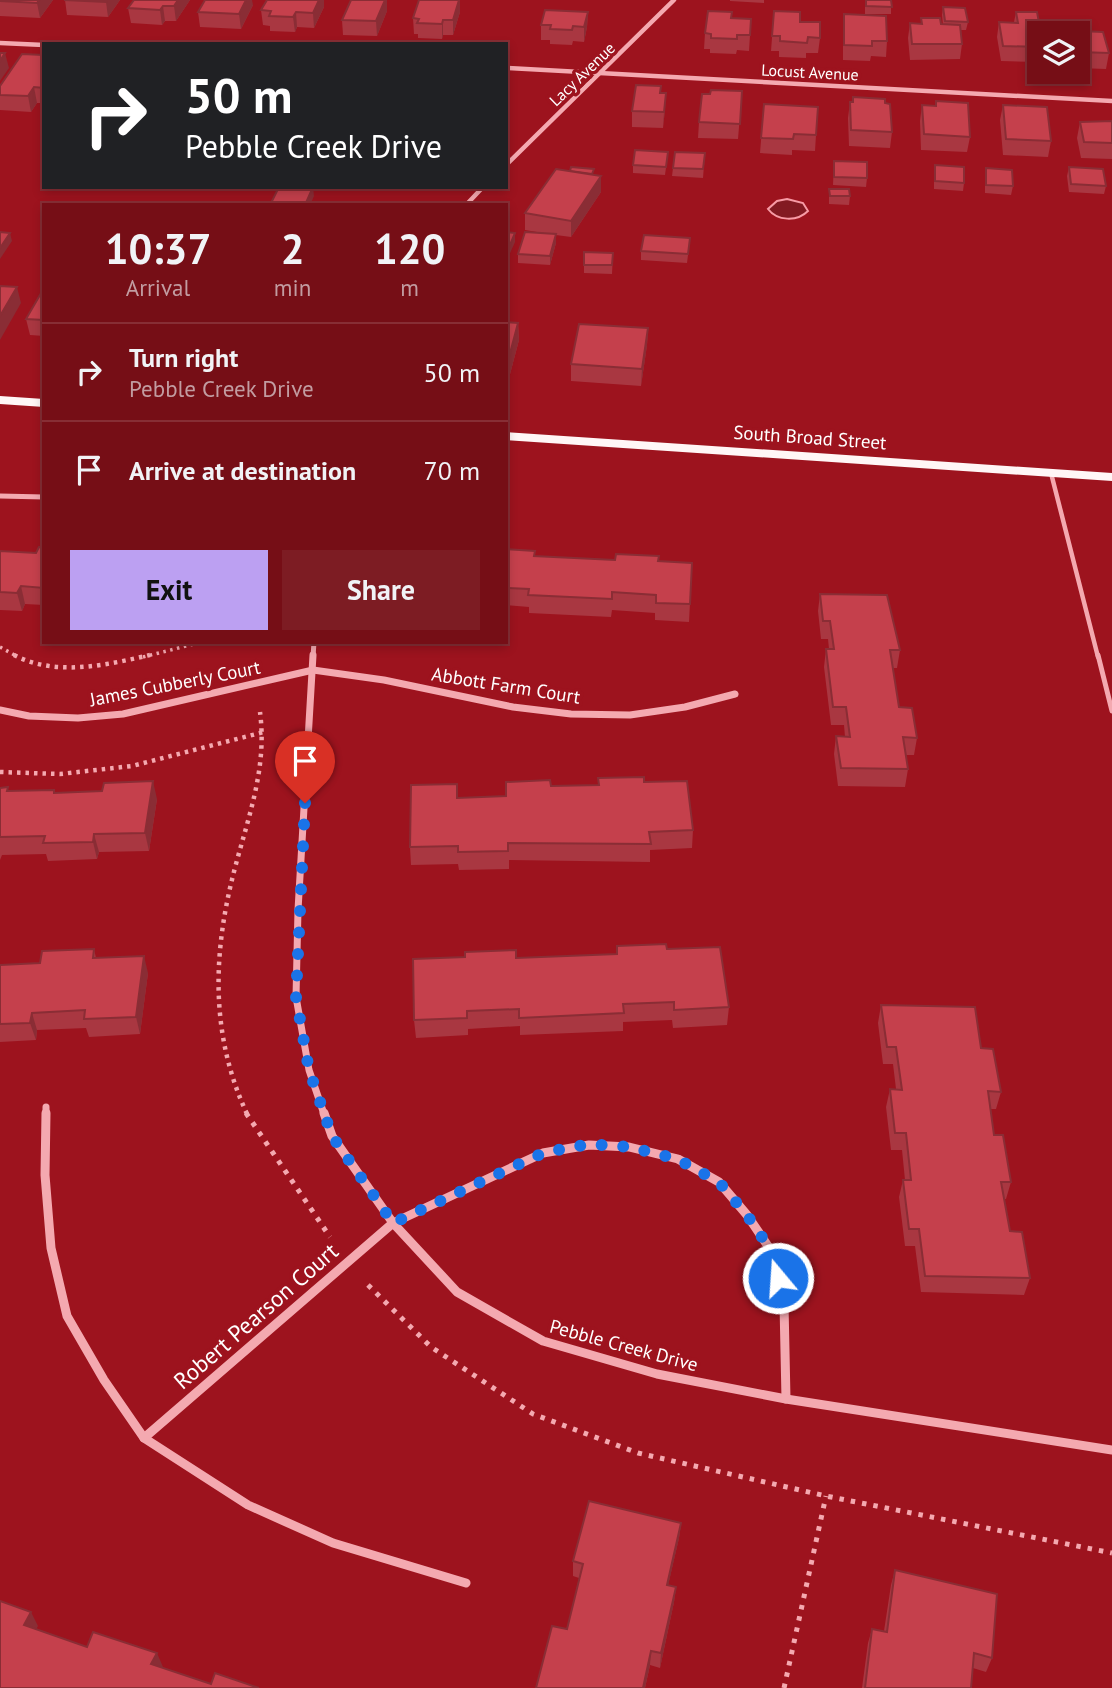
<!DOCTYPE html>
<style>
:root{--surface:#760e16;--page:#7d1c23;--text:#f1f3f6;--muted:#c29ca1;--line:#872e35;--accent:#bca0f2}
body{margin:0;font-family:"PT Sans",sans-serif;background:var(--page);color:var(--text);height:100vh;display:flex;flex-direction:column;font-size:26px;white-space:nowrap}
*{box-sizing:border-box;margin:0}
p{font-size:23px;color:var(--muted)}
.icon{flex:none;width:38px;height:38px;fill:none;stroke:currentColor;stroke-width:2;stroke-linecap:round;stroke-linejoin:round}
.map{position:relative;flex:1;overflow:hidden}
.side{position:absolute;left:42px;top:203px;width:466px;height:441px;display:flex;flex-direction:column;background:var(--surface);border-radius:0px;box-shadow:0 4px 10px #0003,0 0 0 2px var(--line)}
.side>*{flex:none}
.guide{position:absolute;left:42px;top:42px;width:466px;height:147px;border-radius:0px;box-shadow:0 4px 10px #0003,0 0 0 2px var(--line);background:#202124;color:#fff;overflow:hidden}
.tools{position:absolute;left:1027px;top:21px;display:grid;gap:14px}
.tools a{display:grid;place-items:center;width:63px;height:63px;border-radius:0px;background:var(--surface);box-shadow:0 4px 10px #0003,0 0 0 2px var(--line);font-size:35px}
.pin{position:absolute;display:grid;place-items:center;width:60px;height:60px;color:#fff;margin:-72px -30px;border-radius:50% 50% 50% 0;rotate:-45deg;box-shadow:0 0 7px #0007}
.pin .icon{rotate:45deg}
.me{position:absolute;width:77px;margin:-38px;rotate:342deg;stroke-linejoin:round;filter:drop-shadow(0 0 5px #0008)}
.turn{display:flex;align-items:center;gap:24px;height:147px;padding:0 28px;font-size:32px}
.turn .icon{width:91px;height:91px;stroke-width:2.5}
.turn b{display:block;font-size:49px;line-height:60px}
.eta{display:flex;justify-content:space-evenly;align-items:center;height:119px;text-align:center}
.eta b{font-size:42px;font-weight:700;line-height:49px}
.button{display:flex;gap:14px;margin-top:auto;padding:14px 28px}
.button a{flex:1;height:80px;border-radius:0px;background:var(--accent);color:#111;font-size:28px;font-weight:700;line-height:80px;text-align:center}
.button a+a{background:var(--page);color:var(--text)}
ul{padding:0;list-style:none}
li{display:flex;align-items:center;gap:21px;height:98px;padding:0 28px;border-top:2px solid var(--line)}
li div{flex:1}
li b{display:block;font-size:26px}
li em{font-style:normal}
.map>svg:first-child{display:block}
.water{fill:#831a22;stroke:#f79ba5;stroke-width:2}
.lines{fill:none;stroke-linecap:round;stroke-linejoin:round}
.path-far2{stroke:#f4a9b0;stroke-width:3.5;stroke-dasharray:2.5 4.5;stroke-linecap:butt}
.path-far1{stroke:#f4a9b0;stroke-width:4.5;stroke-dasharray:3.5 5;stroke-linecap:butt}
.path{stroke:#f4a9b0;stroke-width:5;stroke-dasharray:4.5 7;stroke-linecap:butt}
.service-far1{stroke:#f4a9b0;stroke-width:4.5}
.service{stroke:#f4a9b0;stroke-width:5}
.minor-far3{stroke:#f4a9b0;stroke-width:4.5}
.minor-far2{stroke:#f4a9b0;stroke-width:5}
.minor-far1{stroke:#f4a9b0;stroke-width:7}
.minor{stroke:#f4a9b0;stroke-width:9}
.primary{fill:#fff6f6;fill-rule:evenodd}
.wall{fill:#a93741}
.shaded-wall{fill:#8a2d35}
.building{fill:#c5404c;stroke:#8a2d35;stroke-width:2}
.route{stroke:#1a73e8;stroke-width:12;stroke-dasharray:0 21.6}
.labels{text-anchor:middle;stroke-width:7;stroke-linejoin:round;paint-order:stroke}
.far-street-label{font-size:16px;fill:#fff;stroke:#9d131e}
.street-label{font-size:19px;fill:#fff;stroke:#9d131e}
.near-street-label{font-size:23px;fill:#fff;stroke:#9d131e}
</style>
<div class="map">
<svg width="1112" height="1688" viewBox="0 0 1112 1688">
<rect width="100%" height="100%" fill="#9d131e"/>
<!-- water -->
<path class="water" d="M 787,199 L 803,203 L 808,211 C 797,222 777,221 768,209 L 777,201 Z"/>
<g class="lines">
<!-- path-far2 -->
<g class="path-far2">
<polyline points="0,647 18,657"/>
<polyline points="143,657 202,642"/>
</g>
<!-- path-far1 -->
<g class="path-far1">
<path d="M 14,655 C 56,677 106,665 150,655"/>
<polyline points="0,772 60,774 132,766 264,732"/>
<path d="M 247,1114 C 209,1032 213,949 236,864 C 250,812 267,766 260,712"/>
</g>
<!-- path -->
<g class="path">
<polyline points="246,1113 330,1237"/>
<polyline points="368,1285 431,1347 533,1414 638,1453 826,1496 1112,1553"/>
<polyline points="784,1688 826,1496"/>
</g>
<!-- service-far1 -->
<polyline class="service-far1" points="1051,473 1098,657"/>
<!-- service -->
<polyline class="service" points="1098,655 1112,711"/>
<!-- minor-far3 -->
<g class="minor-far3">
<polyline points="0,43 44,45"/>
<polyline points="506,68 1112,101"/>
<polyline points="506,165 674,0"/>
<polyline points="466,205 483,187"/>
</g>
<!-- minor-far2 -->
<g class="minor-far2">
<polyline points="0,496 44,497"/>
<polyline points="313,657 314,642"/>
</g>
<!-- minor-far1 -->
<g class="minor-far1">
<polyline points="313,655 298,910 296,997 309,1070 324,1114"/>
<polyline points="0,710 29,716 78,718 123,714 313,670 384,680 513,707 571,714 630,715 685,707 735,694"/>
<polyline points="46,1114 46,1107"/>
</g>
<!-- minor -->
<g class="minor">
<polyline points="46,1113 45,1175 51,1248 67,1316 104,1380 144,1438 248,1505 333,1543 466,1583"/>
<polyline points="324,1113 332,1136 393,1223 457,1292 543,1341 657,1374 786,1399 1112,1450"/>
<polyline points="144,1438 393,1223 543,1153 589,1145 629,1147 678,1159 719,1182 747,1215 772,1252 784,1304 786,1399"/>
</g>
<!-- primary -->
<g class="primary">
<polygon points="0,396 44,399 44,407 0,404"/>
<polygon points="506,432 1112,473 1112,481 506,440"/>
</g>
</g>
<!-- wall -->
<g class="wall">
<polygon points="0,0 53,0 40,18 0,16"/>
<polygon points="65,0 120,0 108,17 67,15"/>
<polygon points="134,0 190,0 176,21 165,21 162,25 131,23 128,8"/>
<polygon points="267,0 324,0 324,7 314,28 297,27 295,32 270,31 270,26 263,25 261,10"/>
<polygon points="351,0 387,0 387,11 377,36 343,35 342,20"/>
<polygon points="419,0 460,0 460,12 453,35 443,35 442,39 418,38 418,34 414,34 413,18"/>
<polygon points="730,0 764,0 764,3 730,1"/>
<rect x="865" y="0" width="26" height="14"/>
<polygon points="253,5 241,29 200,27 198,12"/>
<polygon points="943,7 968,22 966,30 960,30 962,44 960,59 910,60 908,38 910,23 921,24 921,18 943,25 942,15"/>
<polygon points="774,11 800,22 820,38 818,53 806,53 806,58 779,57 779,51 771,51"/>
<polygon points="588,12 587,27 584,42 573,41 572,45 550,44 550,40 541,40 541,25"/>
<polygon points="1016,12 1040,33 1040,62 1001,61 997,37 999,22 1014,22"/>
<polygon points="844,14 887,41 886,57 871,56 870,61 843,60 843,29"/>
<polygon points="731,18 751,19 749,51 737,50 736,54 710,53 710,49 704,49 705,33"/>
<polygon points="1058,30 1103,32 1109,53 1106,69 1078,68 1078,33 1057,33"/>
<polygon points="44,55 44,103 37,103 31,112 0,110 0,86"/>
<polygon points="742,91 738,139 698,138 699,122 710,94"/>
<polygon points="661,93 665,109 663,128 632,127 632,111"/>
<polygon points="853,97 892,132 890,148 849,146 848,118 850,102 852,102"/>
<polygon points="936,101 970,137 967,152 921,150 920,121 922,105 935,106"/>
<polygon points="764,104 816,135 815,151 792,150 792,155 760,153"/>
<polygon points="1003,105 1051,141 1048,157 1003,155 1000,120"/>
<polygon points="1112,121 1112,159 1081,158 1077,138 1080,122"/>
<polygon points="705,153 703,178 672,176 673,168"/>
<polygon points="667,160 665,175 633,173 633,165"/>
<polygon points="834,161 867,178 866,187 833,185"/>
<polygon points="935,165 964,183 963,191 934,189 934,174"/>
<polygon points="1069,167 1106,186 1104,194 1069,192 1067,176"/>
<polygon points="986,168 1013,186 1011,195 985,193 985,176"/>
<polygon points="593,175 601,176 601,192 571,237 556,235 556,243 550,265 518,263 518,254 549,234 525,230 525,213"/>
<polygon points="829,189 850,196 849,205 829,204"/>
<polygon points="689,247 687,263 641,260 641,251"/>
<polygon points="584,252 613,253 612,274 584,273"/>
<polygon points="44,288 44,336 30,335 26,319"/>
<polygon points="506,322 518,323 519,340 509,378 506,378"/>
<polygon points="648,328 647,345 641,386 571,381 571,364"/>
<polygon points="44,548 44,605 25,604 22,611 0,610 0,551 36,553"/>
<polygon points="506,549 535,551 535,556 692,563 689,622 655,620 655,613 612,610 611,617 529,613 529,607 506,605"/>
<polygon points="820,594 900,650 897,668 893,668 899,707 917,738 914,755 906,755 908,769 905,787 838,786 834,754 836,736 845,737 844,725 831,725 824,667 826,649 829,649 828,639 821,639 818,611"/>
<polygon points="598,778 644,782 693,830 692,848 650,850 650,862 509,860 509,869 459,870 458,864 411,865 410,847 457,784 458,798 506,796 551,786 598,785"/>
<polygon points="0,788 9,791 54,790 55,793 157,799 149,851 99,852 97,859 48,861 46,854 2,855 0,860"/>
<polygon points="617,946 667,949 729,1007 727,1025 673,1028 672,1020 623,1022 623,1031 520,1035 520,1026 468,1029 468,1035 416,1038 414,1020 516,958 616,954"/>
<polygon points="94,949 96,958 148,973 140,1034 89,1037 86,1028 37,1030 36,1040 0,1042 0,965 40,963"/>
<polygon points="881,1005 981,1048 1001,1092 996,1109 990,1109 994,1135 1011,1182 1006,1199 1004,1199 1010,1231 1030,1278 1024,1295 921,1292 915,1246 905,1246 899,1197 903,1180 905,1180 902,1150 891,1150 886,1107 890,1089 896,1089 893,1064 883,1064 878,1023"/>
<polygon points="681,1523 679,1538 668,1585 676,1587 674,1602 660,1668 650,1665 645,1688 536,1688 567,1629 579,1578 573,1576 573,1561"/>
<polygon points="895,1570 992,1658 986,1672 973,1668 971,1688 862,1688 868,1643 872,1629 884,1631 891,1585"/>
</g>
<!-- shaded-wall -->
<g class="shaded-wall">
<polygon points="39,0 53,0 40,18 37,3"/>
<polygon points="107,0 120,0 108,17 106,2"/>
<polygon points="178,0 190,0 176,21 174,6"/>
<polygon points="246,0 252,0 253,5 241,29 239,14"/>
<polygon points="319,0 324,0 324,7 314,28 313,13"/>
<polygon points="385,0 387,0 387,11 377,36 376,21"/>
<polygon points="459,0 460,0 460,12 453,35 453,20"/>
<polygon points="163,6 165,21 162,25 160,10"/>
<polygon points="296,12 297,27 295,32 293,17"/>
<polygon points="588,12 587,27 584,42 584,27"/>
<polygon points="443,20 443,35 442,39 442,24"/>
<polygon points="5,53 9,68 0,81 0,61"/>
<polygon points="34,87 37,103 31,112 28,96"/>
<polygon points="666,93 665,109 663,128 664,112"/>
<polygon points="601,176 601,192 571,237 571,221"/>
<polygon points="313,187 314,196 310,205 305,205"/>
<polygon points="10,233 12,241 0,259 0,248"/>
<polygon points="515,233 515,242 507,260 507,252"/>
<polygon points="556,234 556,243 550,265 550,256"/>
<polygon points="17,287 21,303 0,340 0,316"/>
<polygon points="518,323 519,340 509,378 508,361"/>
<polygon points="648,328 647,345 641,386 642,369"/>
<polygon points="21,586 25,604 22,611 17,593"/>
<polygon points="153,781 157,799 149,851 145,833"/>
<polygon points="94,834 99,852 97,859 93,842"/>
<polygon points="144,956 148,973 140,1034 136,1017"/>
<polygon points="32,1013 37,1030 36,1040 30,1023"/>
<polygon points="681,1523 679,1538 665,1599 667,1585"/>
<polygon points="676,1587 674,1602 660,1668 661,1653"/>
<polygon points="31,1612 38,1626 31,1639 24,1625"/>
<polygon points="651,1651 650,1665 645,1688 643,1688"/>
<polygon points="157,1653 163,1667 157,1678 151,1664"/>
</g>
<!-- building -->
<g class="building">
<polygon points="0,0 39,0 37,3 0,1"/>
<polygon points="64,0 107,0 106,2"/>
<polygon points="134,0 178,0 174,6 163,6 160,10 128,8"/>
<polygon points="205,0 246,0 239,14 198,12"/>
<polygon points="267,0 319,0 313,13 296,12 293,17 269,16 271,11 261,10"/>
<polygon points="351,0 385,0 376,21 342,20"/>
<polygon points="419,0 459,0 453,20 443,20 442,24 417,23 419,19 413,18"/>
<polygon points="866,0 891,0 892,7 866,6"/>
<polygon points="943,7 965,8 968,22 945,21"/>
<polygon points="545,10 588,12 584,27 573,26 572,30 550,29 551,25 541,25"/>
<polygon points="708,11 732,12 731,18 751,19 750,35 737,35 737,39 711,38 711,34 705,33"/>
<polygon points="774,11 800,12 800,22 820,22 820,38 808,37 807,43 780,41 780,36 772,36"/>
<polygon points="1016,12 1037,12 1041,33 1040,33 1040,47 1003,46 999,22 1018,23"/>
<polygon points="844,14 886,16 887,41 872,41 872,46 844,45"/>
<polygon points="921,18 940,18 941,24 960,25 962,44 912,44 910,23 922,24"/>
<polygon points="1058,30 1103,32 1109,53 1078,52 1078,33 1059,33"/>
<polygon points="0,53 5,53 0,61"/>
<polygon points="22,54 44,55 44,88 34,87 28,96 0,95 0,86"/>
<polygon points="636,85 661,86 660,93 666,93 664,112 632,111"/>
<polygon points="711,90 742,91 740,124 699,122 702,94 710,94"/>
<polygon points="853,97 885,99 885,103 890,104 892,132 851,130 850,102 853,102"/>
<polygon points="936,101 968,103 970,137 924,134 922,105 936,106"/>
<polygon points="764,104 818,107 816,135 794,134 793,139 761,138"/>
<polygon points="1003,105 1047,107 1051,141 1006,139"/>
<polygon points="1112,121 1112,143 1084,142 1080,122"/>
<polygon points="635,150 668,152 666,167 633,165"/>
<polygon points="675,152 705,153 703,169 673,168"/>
<polygon points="834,161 867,162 867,178 834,177"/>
<polygon points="935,165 964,167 964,183 935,181"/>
<polygon points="571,167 594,169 592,174 570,171"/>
<polygon points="1069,167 1103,169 1106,186 1071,184"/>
<polygon points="986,168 1012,170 1013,186 986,185"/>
<polygon points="556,169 601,176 571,221 525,213"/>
<polygon points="279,187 313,187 305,205 270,205"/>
<polygon points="829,189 849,189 850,196 830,196"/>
<polygon points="0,232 10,233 0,248"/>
<polygon points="506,232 515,233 507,252 506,252"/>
<polygon points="525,232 556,234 550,256 518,254"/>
<polygon points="644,235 690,238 688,254 641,251"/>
<polygon points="584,252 613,253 612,265 584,265"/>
<polygon points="0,286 17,287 0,316"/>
<polygon points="44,288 44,320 26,319"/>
<polygon points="506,322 518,323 508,361 506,361"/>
<polygon points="579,324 648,328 642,369 571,364"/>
<polygon points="39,547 44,548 44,588 21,586 17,593 0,592 0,551 36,553"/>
<polygon points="506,549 535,551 534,556 615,560 616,554 659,556 658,561 692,563 690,604 656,603 656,595 612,592 612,599 528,595 529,589 506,588"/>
<polygon points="820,594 887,595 900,650 890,650 899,707 912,708 917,738 903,737 908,769 841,768 836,736 850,737 846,707 833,707 826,649 834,649 830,621 823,621"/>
<polygon points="644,777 644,782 687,781 693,830 649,832 651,844 508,843 508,851 458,852 458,846 410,847 411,785 457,784 457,798 506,796 506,782 550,780 551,786 599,785 598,778"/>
<polygon points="153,781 145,833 94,834 93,842 43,843 45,836 0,837 0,788 8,787 7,791 54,790 54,793 102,791 104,783"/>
<polygon points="666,944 667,949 720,947 729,1007 674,1010 674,1002 623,1004 624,1013 519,1018 519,1009 467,1011 467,1018 414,1020 413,959 465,957 465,952 516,950 516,958 617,954 617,946"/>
<polygon points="94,949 93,958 144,956 136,1017 84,1019 85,1010 32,1013 30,1023 0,1024 0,965 40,963 42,951"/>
<polygon points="881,1005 975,1007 981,1048 993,1049 1001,1092 988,1091 994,1135 1003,1135 1011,1182 1001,1182 1010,1231 1022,1232 1030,1278 925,1276 919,1229 909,1229 903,1180 911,1180 906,1133 895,1133 890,1089 902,1090 896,1047 887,1047"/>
<polygon points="589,1501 681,1523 667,1585 676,1587 661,1653 651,1651 643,1688 536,1688 552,1626 567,1629 583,1564 573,1561"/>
<polygon points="895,1570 997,1594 992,1658 974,1653 971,1688 865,1688 872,1629 887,1632"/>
<polygon points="0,1601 31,1612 24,1625 87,1647 93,1632 157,1653 151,1664 211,1684 215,1673 259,1688 0,1688"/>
</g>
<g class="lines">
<!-- route -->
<polyline class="route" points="305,803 296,997 309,1070 332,1136 393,1223 543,1153 589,1144 629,1147 677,1159 719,1182 747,1215 772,1252 778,1278"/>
</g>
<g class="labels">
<!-- far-street labels -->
<g class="far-street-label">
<text transform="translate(810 72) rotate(3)" y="6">Locust Avenue</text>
<text transform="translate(582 74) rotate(-44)" y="6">Lacy Avenue</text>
</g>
<!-- street labels -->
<g class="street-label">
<text transform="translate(810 437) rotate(4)" y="7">South Broad Street</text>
<text transform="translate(175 683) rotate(-11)" y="7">James Cubberly Court</text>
<text transform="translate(506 685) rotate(9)" y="7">Abbott Farm Court</text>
<text transform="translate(624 1345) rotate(15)" y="7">Pebble Creek Drive</text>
</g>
<!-- near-street labels -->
<g class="near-street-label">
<text transform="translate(256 1316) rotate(-41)" y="8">Robert Pearson Court</text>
</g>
</g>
</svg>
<div class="tools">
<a><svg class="icon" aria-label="layers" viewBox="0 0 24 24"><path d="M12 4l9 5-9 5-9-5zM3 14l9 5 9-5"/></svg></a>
</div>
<div class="pin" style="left:305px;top:803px;background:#d93025"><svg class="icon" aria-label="arrive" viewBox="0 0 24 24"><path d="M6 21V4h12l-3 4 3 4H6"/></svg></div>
<svg class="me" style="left:778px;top:1278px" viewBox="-20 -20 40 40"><circle r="17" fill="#1a73e8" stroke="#fff" stroke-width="3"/><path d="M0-11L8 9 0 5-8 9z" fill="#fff"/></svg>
<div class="guide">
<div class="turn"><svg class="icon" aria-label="right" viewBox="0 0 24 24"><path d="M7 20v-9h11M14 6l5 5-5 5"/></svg><div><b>50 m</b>Pebble Creek Drive</div></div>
</div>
<section class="side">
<div class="eta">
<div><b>10:37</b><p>Arrival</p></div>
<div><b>2</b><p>min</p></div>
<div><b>120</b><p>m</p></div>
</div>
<ul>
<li><svg class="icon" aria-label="right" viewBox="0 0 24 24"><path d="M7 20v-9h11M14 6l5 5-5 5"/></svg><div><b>Turn right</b><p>Pebble Creek Drive</p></div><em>50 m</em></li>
<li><svg class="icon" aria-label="arrive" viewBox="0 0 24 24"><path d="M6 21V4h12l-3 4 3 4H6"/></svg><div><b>Arrive at destination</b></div><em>70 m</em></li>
</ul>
<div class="button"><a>Exit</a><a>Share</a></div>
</section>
</div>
